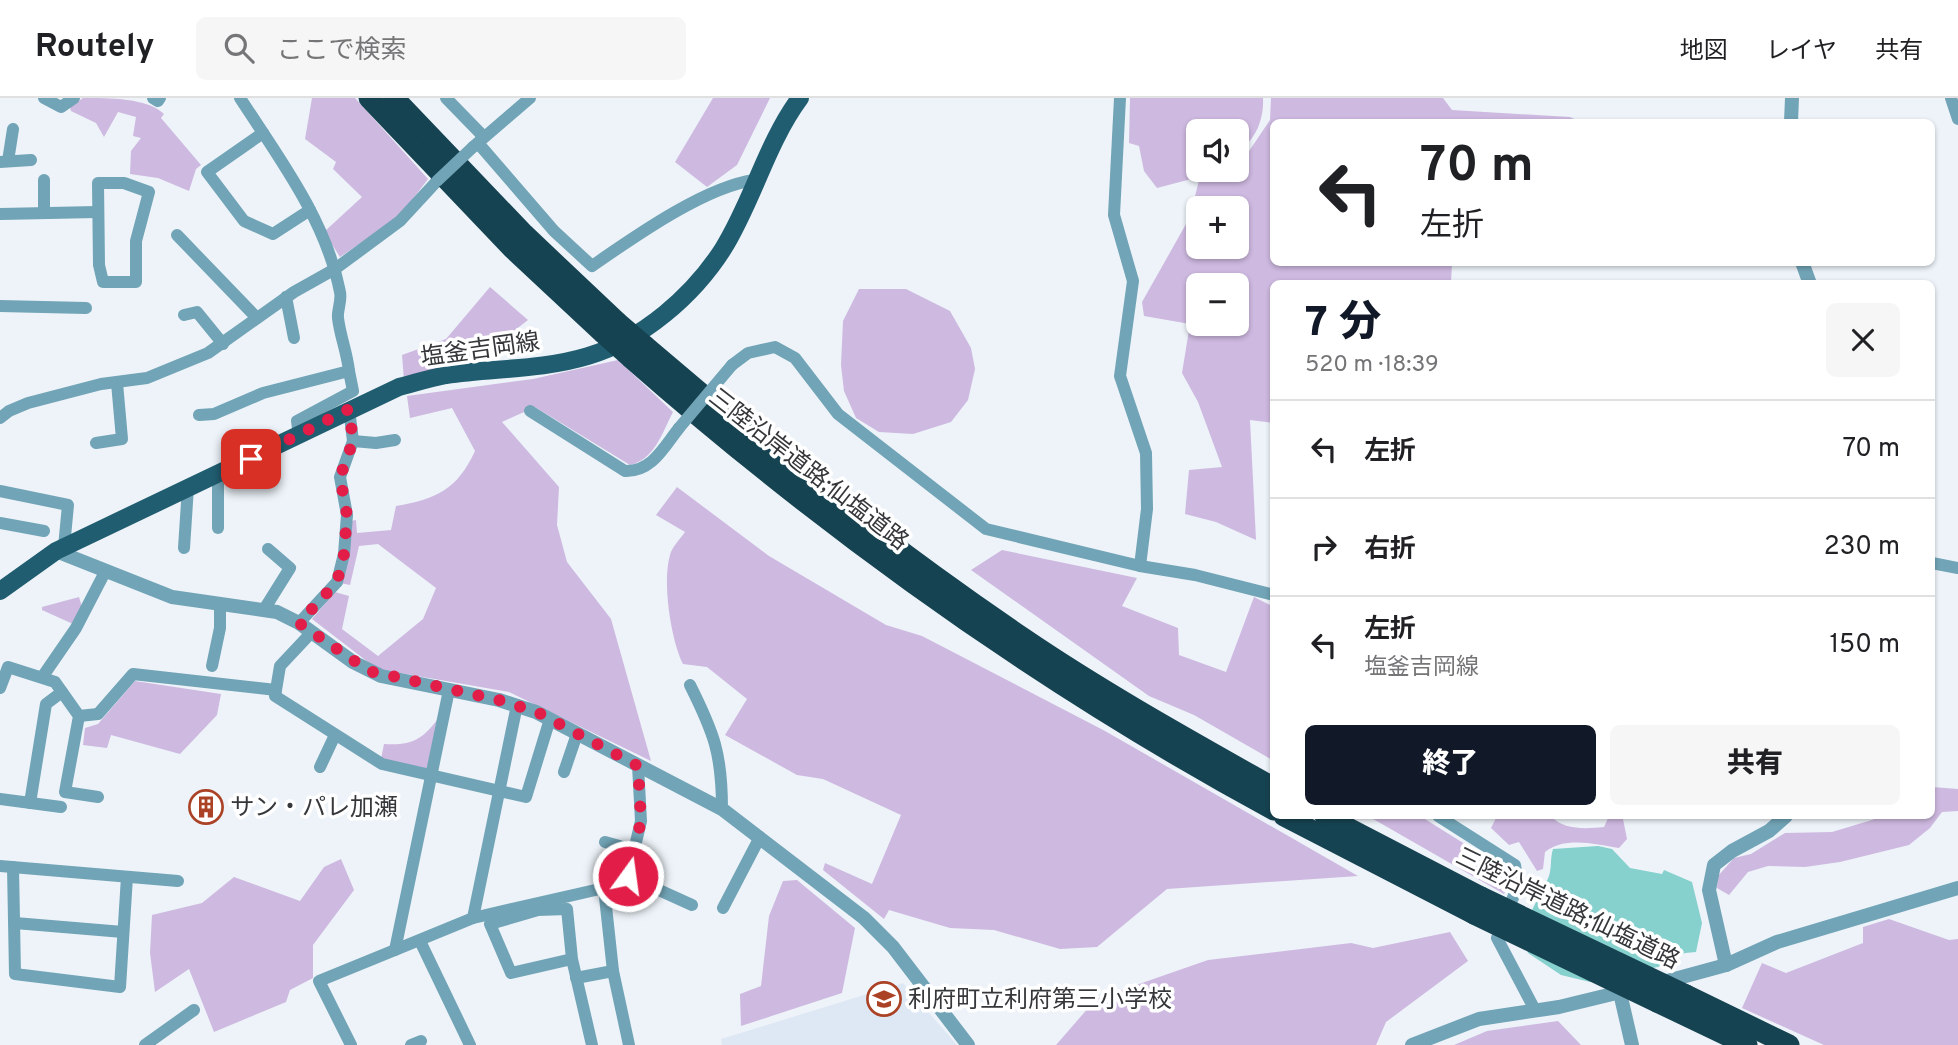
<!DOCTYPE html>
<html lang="ja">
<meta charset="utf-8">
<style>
:root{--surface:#fff;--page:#f6f6f6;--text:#202124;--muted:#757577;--line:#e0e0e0;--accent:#111827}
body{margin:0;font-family:Overpass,"Noto Sans JP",sans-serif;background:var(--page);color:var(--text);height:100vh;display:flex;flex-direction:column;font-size:26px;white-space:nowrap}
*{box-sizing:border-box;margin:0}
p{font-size:23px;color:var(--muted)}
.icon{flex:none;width:38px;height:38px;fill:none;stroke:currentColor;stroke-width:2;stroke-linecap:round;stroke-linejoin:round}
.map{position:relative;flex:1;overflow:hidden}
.drawer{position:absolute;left:1270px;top:182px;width:665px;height:539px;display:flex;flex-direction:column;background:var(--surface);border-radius:10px;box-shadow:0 2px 5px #0004}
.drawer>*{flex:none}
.hud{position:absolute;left:1270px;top:21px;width:665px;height:147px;border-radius:10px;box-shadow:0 2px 5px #0004;background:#fff;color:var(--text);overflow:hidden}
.buttons{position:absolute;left:1186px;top:21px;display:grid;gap:14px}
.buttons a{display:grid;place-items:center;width:63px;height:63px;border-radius:10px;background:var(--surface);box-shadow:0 2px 5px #0004;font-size:35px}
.pin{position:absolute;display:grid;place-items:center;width:60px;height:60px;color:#fff;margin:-30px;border-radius:14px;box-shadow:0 4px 10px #0006}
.me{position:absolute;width:77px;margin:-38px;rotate:14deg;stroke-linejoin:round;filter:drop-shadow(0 0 5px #0008)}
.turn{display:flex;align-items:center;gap:24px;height:147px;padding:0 35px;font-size:32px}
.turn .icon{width:91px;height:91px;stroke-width:2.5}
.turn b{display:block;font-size:49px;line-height:60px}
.round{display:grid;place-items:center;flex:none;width:74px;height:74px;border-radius:10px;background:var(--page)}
.summary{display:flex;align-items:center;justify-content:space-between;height:119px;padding:0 35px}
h1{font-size:42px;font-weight:800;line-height:52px;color:var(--accent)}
.action{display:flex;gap:14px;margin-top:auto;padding:14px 35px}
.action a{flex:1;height:80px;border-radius:10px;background:var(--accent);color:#fff;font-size:28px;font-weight:800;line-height:80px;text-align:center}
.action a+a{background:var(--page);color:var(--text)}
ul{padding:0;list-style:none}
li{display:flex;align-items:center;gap:21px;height:98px;padding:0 35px;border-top:2px solid var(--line)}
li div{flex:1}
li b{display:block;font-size:26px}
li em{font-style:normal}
header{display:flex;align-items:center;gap:42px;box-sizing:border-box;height:98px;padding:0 35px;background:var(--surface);border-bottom:2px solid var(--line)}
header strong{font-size:33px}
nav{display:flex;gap:38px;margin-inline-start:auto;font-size:24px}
.search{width:490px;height:63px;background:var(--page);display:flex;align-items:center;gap:18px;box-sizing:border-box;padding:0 24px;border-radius:10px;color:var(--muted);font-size:26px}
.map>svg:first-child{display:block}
.built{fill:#dee8f4}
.green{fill:#ceb9e0;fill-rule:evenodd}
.water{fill:#86d0cd}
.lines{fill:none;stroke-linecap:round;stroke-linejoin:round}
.minor{stroke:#71a4b6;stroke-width:12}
.tertiary{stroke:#71a4b6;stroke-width:14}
.primary{stroke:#205d70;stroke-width:18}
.motorway{stroke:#164351;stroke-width:21}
.minor-bridge{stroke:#71a4b6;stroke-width:12}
.motorway-bridge{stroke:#164351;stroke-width:21}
.route{stroke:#e11d48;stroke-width:12;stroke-dasharray:0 21.6}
.labels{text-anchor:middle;stroke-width:7;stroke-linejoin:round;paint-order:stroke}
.street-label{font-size:24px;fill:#35373a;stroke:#fff}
.poi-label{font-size:24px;fill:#35373a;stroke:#fff;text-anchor:start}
</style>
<header>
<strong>Routely</strong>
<div class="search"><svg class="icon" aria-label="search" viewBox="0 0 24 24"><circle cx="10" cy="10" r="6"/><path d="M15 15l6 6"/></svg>ここで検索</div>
<nav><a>地図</a><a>レイヤ</a><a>共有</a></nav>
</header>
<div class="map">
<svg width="1958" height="947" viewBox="0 0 1958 947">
<rect width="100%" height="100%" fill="#edf3f9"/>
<!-- built -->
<polygon class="built" points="903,885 957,947 722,947 721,941"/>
<!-- green -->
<g class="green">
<path d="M 83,0 C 109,0 148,0 164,16 L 161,20 L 201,67 L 196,71 L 189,93 L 158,80 L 130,76 L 131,53 L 141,40 L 133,38 L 136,19 L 118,14 L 104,39 L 96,25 L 71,13 L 70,9 Z"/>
<polygon points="312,0 355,0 428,81 400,118 340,159 324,134 362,99 333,71 336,64 305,41"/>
<polygon points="713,0 770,0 737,67 707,89 675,64"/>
<path d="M 1130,0 L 1263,0 C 1264,21 1256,43 1237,53 L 1237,33 L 1199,33 L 1199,66 L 1195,80 L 1157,90 L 1144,73 L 1139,48 L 1129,45 Z"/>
<path d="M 1271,0 L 1443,0 L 1452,12 L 1570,19 L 1581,24 L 1274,24 L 1274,164 L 1452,165 L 1451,185 L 1274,186 L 1274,325 L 1250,322 L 1256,442 L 1216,424 L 1185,416 L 1189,372 L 1222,369 L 1198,304 L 1182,275 L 1190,226 L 1144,218 L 1142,204 L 1190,119 L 1199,82 L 1223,72 L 1237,72 L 1237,65 L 1243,62 L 1270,22 ZM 1199,110 L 1237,110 L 1237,149 L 1199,149 ZM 1199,187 L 1237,187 L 1237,226 L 1199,226 Z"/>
<polygon points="490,189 528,222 467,269 404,282 402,257 446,241"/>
<polygon points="859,191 906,191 950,213 971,250 975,271 968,302 951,324 913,336 879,334 856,320 844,293 841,267 843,223"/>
<path d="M 618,262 L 673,314 C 662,335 655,361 630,367 L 535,309 L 502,324 L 559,389 L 557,427 L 567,464 L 611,521 L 651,663 L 509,594 L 377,571 L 312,521 L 335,494 L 349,498 L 342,531 L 378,558 L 423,521 L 436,490 L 378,446 L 359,448 L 350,487 L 340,485 L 351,423 L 356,422 L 357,435 L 391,432 L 396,408 C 436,401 457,392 475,353 L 452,310 L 410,320 L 407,298 L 533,281 Z"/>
<path d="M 677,389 L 769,458 L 886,527 L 922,538 L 1105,633 L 1358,778 L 1167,791 L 1097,849 L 1060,851 L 994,832 L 950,830 L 889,812 L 884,821 L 823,772 L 825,765 L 872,786 L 901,717 L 823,681 L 797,677 L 725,637 L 747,601 L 707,569 L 683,566 C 671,542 662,484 670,457 C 672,449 680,441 685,434 L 656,417 Z"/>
<polygon points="1002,452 1137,480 1122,508 1178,530 1179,557 1226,574 1254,499 1274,509 1274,663 1194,617 1149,598 971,472"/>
<polygon points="79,499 82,509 73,526 42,512 42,509"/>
<polygon points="135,583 221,596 217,617 180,656 111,637 107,650 83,647 85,630 98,626"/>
<path d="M 437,622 L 427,671 L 381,661 L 384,646 C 410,648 422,642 437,622 Z"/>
<polygon points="1932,689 1958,691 1958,713 1942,714 1930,730 1909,747 1840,764 1805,769 1768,768 1748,774 1729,797 1717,790 1718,778 1734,760 1751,756 1785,735 1832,734 1885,718 1932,718"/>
<polygon points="1368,718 1420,718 1508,773 1510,784 1504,796"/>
<path d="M 1497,718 L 1551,718 C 1563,732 1585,731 1604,729 L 1609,718 L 1623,721 L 1627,741 L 1619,750 C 1595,746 1565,738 1545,754 L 1543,771 L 1537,773 L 1519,744 L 1509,747 L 1491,730 Z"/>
<polygon points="341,761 354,792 313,847 313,880 290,892 286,904 214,934 189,871 155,894 150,855 152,817 202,805 234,779 300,803 324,769"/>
<polygon points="797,782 855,830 842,895 741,928 740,896 761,888 769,818 783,783"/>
<polygon points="1889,821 1949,842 1958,841 1958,947 1824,947 1742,910 1762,865 1786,875 1863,845 1863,829"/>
<polygon points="1450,834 1468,863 1386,924 1376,947 1056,947 1096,901 1208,862 1351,845 1373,850"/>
<polygon points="1558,923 1581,947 1454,947 1487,933"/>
</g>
<!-- water -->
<path class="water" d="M 1598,748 L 1612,751 L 1630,770 L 1662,776 L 1664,772 L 1692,784 L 1702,825 L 1696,854 L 1685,855 L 1662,868 L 1590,884 L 1561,877 L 1528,855 C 1518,827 1539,802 1549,778 C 1552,768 1550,761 1553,751 Z"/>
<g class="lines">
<!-- minor -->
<g class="minor">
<polyline points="44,0 61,9 74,0"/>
<polyline points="153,0 158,3 160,0"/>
<polyline points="446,0 484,39"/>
<polyline points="1951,0 1958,21"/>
<polyline points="263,35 207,74 244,123 273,136 310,112"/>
<path d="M 478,45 L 554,133 L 592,168 C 634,139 706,88 755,82"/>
<polyline points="473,49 530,0"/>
<polyline points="8,63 13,31"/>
<polyline points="0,64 31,62"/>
<polygon points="98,85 124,85 149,94 136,143 136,184 103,184 99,167"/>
<polyline points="44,113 44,82"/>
<polyline points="0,116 97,114"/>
<polyline points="177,137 257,220"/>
<polyline points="286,199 294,240"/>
<polyline points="0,208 86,210"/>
<polyline points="184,217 197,214 223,246"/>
<polyline points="732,267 748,255 775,249 795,260 838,316 986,431 1140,468 1147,411 1146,355 1120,278 1133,183 1114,117 1120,0"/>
<path d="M 530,313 L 625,373 C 652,374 664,349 679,330"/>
<path d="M 199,317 L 214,316 L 263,295 L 349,273 C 347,254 340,238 338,220 C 337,212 342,203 340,194 C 326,122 279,60 240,0"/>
<polyline points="0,320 9,313 28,305 101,286 147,280 208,255 294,194 335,171 400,123 437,83"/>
<polyline points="299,338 297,323 353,293 349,273"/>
<polyline points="353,343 376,345 395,342"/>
<polyline points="96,345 122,341 117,285"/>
<polyline points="218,377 218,430"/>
<polyline points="0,393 68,407 64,449"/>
<polyline points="0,425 44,433"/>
<polyline points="184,450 188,389"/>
<polyline points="1932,465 1958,470"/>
<polyline points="1140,468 1195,477 1274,497"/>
<polyline points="265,510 290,470 268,451"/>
<polyline points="299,525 337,484 344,456 347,417 340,379 353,343 349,311"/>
<polyline points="311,535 280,568 275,598 382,666 526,699 550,621"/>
<polyline points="212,568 220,530 220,506"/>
<polyline points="43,578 76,530 105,474"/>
<path d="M 690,587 C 714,635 722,656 722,711"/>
<polyline points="0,590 8,569 55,584 79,618 65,694 98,699"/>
<polyline points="449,592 395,852 473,820 604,790"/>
<polyline points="79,618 98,616 133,576 276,592"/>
<polyline points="638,668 641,723 628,778 692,807"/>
<polyline points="320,669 335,637"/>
<polyline points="564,674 577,636"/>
<polyline points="0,701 61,709"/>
<polyline points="30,705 46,606 62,594"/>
<polyline points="1438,718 1515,767 1518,787 1497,840 1535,912"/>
<polyline points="605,744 634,752"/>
<polyline points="0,768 178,783"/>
<polyline points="13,769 15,876 120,889 127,779"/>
<polyline points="628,778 604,790 613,873 629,947"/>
<polyline points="723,810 760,739"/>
<polyline points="473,820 517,607"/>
<polyline points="15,825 123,834"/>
<polyline points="420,843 470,947"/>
<polyline points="572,861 511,875 490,826 538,812 567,811 572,861 592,947"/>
<polyline points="576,880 613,873"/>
<polyline points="145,947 194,912"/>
<polyline points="351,947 319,883 395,852"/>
<polyline points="411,947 421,943"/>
</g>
<!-- tertiary -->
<g class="tertiary">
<polyline points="1791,24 1792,0"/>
<polyline points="1802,164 1810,186"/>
<polyline points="56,453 172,499 277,514 299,525 353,564 381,578 499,602 536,614 722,711 864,820 893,849 968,947"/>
<polyline points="1726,867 1709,792 1714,767 1732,753 1769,733 1786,718"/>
<polyline points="1660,885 1726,867 1777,844 1958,790"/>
<polyline points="1620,895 1632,947"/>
<polyline points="1412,947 1479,921 1559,909 1633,891"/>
</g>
<!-- primary -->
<path class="primary" d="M 0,493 L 56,453 L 399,289 C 415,285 430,280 446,277 C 493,270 542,272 588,258 C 642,242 693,198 723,151 C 753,103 766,46 800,0"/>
<!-- motorway -->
<g class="motorway">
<polyline points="369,0 512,150 603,235"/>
<polyline points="394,0 524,136 617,224"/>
<path d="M 645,248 C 766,352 891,450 1023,540 C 1104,595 1189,642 1274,690"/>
<path d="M 631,260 C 828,433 1043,587 1274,712"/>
<polyline points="1284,718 1474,816"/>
<polyline points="1325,718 1481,799"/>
<polyline points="1686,897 1789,947"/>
<polyline points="1657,904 1747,947"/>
</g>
<!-- minor-bridge -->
<g class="minor-bridge">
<polyline points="437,83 473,49"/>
<polyline points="679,330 732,267"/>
</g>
<!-- motorway-bridge -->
<g class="motorway-bridge">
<polyline points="617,224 645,248"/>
<polyline points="603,235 631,260"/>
<polyline points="1481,799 1686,897"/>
<polyline points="1474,816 1657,904"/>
</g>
</g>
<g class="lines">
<!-- route -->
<polyline class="route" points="251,361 349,311 353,343 340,379 347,417 344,456 337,484 299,525 369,573 499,602 537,614 638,668 641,723 628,778"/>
</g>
<!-- icons -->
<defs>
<g id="building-ring" transform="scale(1.75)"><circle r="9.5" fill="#fff" stroke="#ab4225" stroke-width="1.5"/><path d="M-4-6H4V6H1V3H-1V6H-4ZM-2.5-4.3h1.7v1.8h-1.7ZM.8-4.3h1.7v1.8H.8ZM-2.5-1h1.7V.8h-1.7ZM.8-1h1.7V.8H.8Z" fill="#ab4225"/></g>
<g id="school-ring" transform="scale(1.75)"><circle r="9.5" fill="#fff" stroke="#ab4225" stroke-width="1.5"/><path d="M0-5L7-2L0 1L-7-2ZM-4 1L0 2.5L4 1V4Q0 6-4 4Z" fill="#ab4225"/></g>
</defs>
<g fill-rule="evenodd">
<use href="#building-ring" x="206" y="709"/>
<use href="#school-ring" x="884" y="901"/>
</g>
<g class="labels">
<!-- street labels -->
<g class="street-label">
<text transform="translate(480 251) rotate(-8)" y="8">塩釜吉岡線</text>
<text transform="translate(809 371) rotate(38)" y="8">三陸沿岸道路;仙塩道路</text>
<text transform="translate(1568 810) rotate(26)" y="8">三陸沿岸道路;仙塩道路</text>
</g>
<!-- poi labels -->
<g class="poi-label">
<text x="230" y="717">サン・パレ加瀬</text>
<text x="908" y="909">利府町立利府第三小学校</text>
</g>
</g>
</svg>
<div class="buttons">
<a><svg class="icon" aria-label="sound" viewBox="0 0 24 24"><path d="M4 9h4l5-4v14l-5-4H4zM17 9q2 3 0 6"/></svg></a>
<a>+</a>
<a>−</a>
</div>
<div class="pin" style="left:251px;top:361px;background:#d93025"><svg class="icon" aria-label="arrive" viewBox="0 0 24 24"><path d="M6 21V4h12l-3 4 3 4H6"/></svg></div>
<svg class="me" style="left:628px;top:778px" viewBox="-20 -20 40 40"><circle r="17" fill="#e11d48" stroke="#fff" stroke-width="3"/><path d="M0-11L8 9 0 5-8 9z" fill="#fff"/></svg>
<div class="hud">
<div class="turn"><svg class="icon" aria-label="left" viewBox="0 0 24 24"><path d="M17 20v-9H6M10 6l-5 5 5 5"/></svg><div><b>70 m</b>左折</div></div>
</div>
<section class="drawer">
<div class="summary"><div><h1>7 分</h1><p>520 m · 18:39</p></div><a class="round"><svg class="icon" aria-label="close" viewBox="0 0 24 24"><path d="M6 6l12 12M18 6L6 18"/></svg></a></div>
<ul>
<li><svg class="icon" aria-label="left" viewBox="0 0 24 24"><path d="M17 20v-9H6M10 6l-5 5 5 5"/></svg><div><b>左折</b></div><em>70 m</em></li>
<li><svg class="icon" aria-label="right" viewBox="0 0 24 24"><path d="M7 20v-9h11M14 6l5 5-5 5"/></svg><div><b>右折</b></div><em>230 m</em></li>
<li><svg class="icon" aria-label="left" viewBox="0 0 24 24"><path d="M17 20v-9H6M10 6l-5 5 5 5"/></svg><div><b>左折</b><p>塩釜吉岡線</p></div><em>150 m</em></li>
</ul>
<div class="action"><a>終了</a><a>共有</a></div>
</section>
</div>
